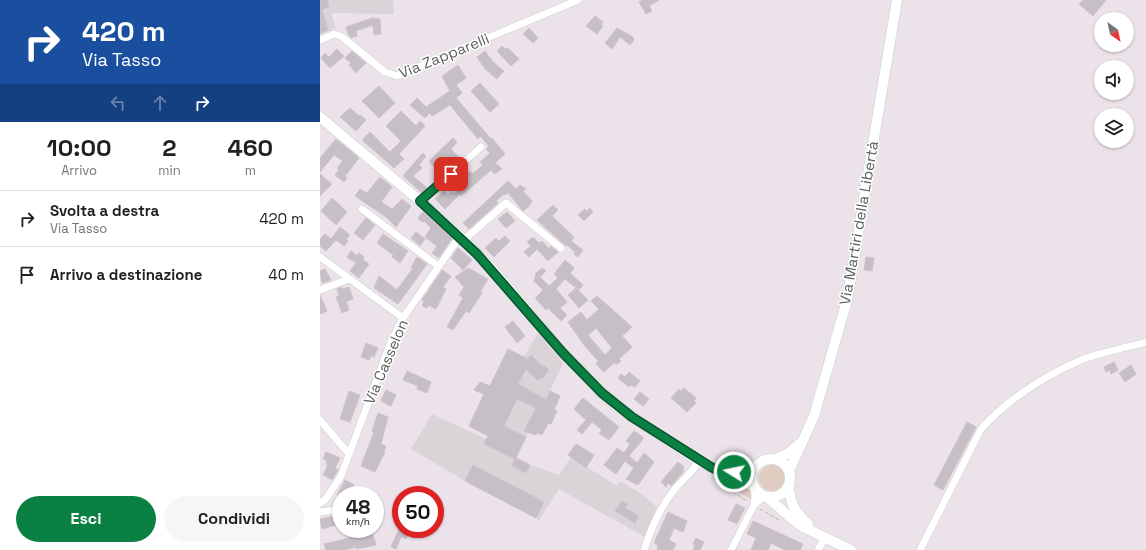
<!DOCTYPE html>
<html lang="it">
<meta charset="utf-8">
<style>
:root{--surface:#fff;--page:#f6f6f6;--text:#202124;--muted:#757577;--line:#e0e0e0;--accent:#0b8043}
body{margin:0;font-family:"Space Grotesk",sans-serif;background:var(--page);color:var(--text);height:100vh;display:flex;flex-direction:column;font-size:15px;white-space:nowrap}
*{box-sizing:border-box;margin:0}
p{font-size:13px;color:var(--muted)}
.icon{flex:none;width:22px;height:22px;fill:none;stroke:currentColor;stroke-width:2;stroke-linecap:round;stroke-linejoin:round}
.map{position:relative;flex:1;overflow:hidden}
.drawer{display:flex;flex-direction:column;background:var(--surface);width:320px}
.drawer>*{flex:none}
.hud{background:#1a4fa0;color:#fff;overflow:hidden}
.needle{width:26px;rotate:146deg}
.fabs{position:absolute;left:774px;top:12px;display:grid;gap:8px}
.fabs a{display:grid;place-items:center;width:40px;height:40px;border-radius:50%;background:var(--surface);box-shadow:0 1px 3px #0004;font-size:20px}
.speed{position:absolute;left:12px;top:486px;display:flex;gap:8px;font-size:20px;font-weight:700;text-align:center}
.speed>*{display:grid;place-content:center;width:52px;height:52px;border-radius:50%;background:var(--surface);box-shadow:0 1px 3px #0004;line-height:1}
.speed small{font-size:10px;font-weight:400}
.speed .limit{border:6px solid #d22;background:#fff;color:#111}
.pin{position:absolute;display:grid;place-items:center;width:34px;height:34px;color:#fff;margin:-17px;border-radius:8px;box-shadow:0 2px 6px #0006}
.me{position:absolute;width:44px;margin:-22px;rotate:280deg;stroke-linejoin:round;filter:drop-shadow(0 0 3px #0008)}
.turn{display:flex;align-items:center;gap:14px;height:84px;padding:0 16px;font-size:18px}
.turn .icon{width:52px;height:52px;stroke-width:2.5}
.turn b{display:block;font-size:28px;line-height:34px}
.lanes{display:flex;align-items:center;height:38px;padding:0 16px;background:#0003;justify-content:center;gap:20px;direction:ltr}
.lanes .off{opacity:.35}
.eta{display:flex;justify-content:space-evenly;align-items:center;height:68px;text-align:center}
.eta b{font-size:24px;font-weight:700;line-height:28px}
.button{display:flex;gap:8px;margin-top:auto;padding:8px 16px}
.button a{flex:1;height:46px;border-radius:24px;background:var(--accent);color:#fff;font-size:16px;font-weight:700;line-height:46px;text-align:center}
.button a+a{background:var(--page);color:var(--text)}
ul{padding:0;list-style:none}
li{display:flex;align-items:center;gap:12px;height:56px;padding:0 16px;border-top:1px solid var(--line)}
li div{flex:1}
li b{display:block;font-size:15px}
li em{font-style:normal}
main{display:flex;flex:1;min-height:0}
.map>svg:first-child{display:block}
.industrial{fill:#dad4d9}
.green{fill:#e0ccc1}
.building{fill:#c7bfc6;stroke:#cfc1ce;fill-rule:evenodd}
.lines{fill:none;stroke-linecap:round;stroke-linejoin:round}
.street-casing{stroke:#cad0ca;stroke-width:8}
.secondary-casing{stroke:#cbd2cb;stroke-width:11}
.path{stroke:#c0b39b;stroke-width:1;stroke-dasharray:4 2;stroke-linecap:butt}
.street{stroke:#fff;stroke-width:7}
.secondary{stroke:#fff;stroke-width:10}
.route-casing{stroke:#07532c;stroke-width:10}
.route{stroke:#0b8043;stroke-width:7}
.labels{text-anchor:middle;stroke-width:3;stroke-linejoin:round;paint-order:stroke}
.street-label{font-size:15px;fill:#5b615a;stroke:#fff}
</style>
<main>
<section class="drawer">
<div class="hud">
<div class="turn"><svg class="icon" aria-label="right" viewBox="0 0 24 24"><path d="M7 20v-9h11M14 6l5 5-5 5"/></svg><div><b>420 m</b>Via Tasso</div></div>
<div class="lanes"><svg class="icon off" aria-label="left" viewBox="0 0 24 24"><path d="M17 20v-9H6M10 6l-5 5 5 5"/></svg><svg class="icon off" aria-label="ahead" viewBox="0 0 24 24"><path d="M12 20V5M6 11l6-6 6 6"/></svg><svg class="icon" aria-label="right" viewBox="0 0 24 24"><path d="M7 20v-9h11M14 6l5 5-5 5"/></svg></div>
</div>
<div class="eta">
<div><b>10:00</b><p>Arrivo</p></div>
<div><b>2</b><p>min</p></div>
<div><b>460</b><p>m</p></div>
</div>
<ul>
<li><svg class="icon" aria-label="right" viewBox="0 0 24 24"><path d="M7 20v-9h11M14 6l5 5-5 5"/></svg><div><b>Svolta a destra</b><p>Via Tasso</p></div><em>420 m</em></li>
<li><svg class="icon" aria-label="arrive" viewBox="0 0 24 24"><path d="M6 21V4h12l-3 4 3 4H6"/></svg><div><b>Arrivo a destinazione</b></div><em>40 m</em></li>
</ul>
<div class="button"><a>Esci</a><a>Condividi</a></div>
</section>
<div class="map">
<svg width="826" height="550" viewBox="0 0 826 550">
<rect width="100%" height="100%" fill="#ebe2ea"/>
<!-- industrial -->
<g class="industrial">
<polygon points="0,0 73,0 74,14 11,13 16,28 0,35"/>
<polygon points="218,333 243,363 230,391 240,396 234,410 237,411 231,424 228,423 222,435 210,429 192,466 206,472 210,465 239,475 251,457 297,486 300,481 320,493 337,507 325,537 239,489 219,520 145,481 91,449 112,414 166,439 168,436 149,426 164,394 154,390 160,382 170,386 188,349 204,357"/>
</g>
<!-- green -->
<g class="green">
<circle cx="452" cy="478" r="13"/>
<polygon points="399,477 427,488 432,493 432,500 397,479"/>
</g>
<!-- building -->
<g class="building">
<polygon points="0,0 7,0 9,7 2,10 8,30 0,33"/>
<polygon points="323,0 339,0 329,6 332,11 326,14 319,2"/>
<polygon points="763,0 786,0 773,16 759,4"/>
<polygon points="275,16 283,22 281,25 283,26 277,34 266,26"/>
<polygon points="52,18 60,19 61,34 54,35 53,25 36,31 37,36 31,38 29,36 26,27"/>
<polygon points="209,28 218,38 213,43 203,34"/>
<polygon points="297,28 313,37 314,40 310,45 300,37 292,49 285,43"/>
<polygon points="182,46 185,49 188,48 199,59 191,66 177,51"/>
<polygon points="17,49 24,56 10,68 1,58 5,53 9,57"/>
<polygon points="32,51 46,63 36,73 29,65 31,63 25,58"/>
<polygon points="165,51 173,62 184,71 177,79 165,69 157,57"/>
<polygon points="138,65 146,78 136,85 142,93 136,98 171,139 172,138 185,154 175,163 182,169 175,174 171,170 141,196 140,194 125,209 115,199 124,191 128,195 131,192 133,194 141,188 136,182 150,171 152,174 163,165 160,162 170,153 166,149 169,146 160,136 158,139 130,105 112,116 110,113 105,118 90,105 97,98 106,107 130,91 122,76"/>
<polygon points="160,83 179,104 170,112 151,91"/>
<polygon points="59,86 75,103 59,118 42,101"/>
<polygon points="30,108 39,116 40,115 46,120 36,131 20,117"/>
<polygon points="81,111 96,126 100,121 105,126 79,154 84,159 74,168 42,140 50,132 70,152 81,141 66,126"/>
<polygon points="133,138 137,142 131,149 140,159 126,171 119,163 114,167 109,161"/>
<polygon points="16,139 39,158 25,176 27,178 24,182 15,175 19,170 17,168 23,161 14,155 0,172 0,158"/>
<polygon points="103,153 106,156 99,165 102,168 93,176 107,188 102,193 83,176"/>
<polygon points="0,174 12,184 0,196"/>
<polygon points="60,177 72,187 61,202 72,209 82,199 91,206 76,227 66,217 35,196 40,189 47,193"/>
<polygon points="188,181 196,189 200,185 206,189 203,191 212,201 209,206 203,211 188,193 185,195 184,194 176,201 178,203 149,229 143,223"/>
<polygon points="12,198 27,212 16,225 1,211"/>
<polygon points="233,205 238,210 232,216 252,235 254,238 251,241 263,250 258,257 254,254 255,252 247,245 246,246 217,220"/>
<polygon points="270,208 273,212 264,221 258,215 265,209 267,211"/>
<polygon points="103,212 132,238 119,258 112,253 117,246 105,237 111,228 104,221 102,222 98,218"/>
<polygon points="187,212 195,221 186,228 178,219"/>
<polygon points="46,218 55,225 43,240 34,233"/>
<polygon points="20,227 30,235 26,240 28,241 24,246 16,240 6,251 0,246 0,239 5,234 11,239"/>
<polygon points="96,232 105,239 100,246 91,238"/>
<polygon points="63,234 88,251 80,263 72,257 74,252 72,254 57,243"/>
<polygon points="185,236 190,241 174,257 165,248 176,238 179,241"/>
<polygon points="213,237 219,243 222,241 229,249 231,246 238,252 228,261 217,249 209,257 204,252 211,246 207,242"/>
<polygon points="138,248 152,260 143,270 131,258"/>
<polygon points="31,251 37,256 39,253 44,257 43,260 49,264 39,278 30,271 36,263 27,257"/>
<polygon points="97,257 107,264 78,304 54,288 59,276 77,290 93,268 91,267"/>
<polygon points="546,257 554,258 552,271 544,270"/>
<polygon points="245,260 254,268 250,273 263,285 259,290 245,279 236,289 247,302 240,308 247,315 241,321 228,308 226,310 215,298 223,290 215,282 214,283 216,273 222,268 226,271 220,277 229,286 238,278 234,274"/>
<polygon points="148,268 168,279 160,292 162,293 149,313 146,311 133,330 127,327 143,298 139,295 144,287 135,277"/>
<polygon points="5,269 11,280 2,283 0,271"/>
<polygon points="122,270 131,276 123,287 126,289 116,309 108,305 107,308 102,306 104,301 102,300"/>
<polygon points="22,287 23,289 29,287 33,299 26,302 29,310 22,313 16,297 19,296 17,289"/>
<polygon points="256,288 268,300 259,308 248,295"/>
<polygon points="0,295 7,311 0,314"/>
<path d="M 277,296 L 312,327 L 302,336 L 312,347 L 299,359 L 301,361 L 296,365 L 295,362 L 284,372 L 276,364 L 278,361 L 264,345 L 248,322 L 261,312 L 267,320 L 279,309 L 271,301 ZM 276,328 L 292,348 L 285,355 L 268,335 Z"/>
<polygon points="193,321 205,336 197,343 185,327"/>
<polygon points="46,343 58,348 54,357 51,356 49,360 41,357"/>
<polygon points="188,349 210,360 208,358 211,355 223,367 224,365 229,370 222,379 221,378 218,381 206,369 198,384 226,400 230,391 240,396 234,410 237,411 231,424 228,423 222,435 218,433 215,435 204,431 216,408 197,399 184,426 206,437 196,458 210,465 206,473 192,466 195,459 164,444 168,436 149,426 164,394 154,390 160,382 170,386"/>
<polygon points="794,362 798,370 791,374 790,370 786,372 784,367"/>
<polygon points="811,365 816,374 805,382 799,373"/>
<polygon points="87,371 111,382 107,393 97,389 98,386 83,380"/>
<polygon points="309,372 320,381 315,387 311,385 309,387 298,378 301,374 305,377"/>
<polygon points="364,388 376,398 374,401 376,403 367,412 351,398 359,389 361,391"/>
<polygon points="66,390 76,395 71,406 61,401"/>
<polygon points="29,391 40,395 30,422 20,419"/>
<polygon points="320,392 329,399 323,406 314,399"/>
<polygon points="263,398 299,427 289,440 279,433 282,430 272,422 262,434 257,430 266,420 254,409"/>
<polygon points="58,413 68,417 61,444 66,446 64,451 65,452 55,472 41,466 54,432 52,431"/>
<polygon points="647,422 656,427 623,490 614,485"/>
<polygon points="314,431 324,438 309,456 317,463 324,453 334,462 318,485 306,479 314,468 305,461 296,474 284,465 297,448 304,453 310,444 306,441"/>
<polygon points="256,444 274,455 266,468 248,455"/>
<polygon points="6,452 20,458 15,468 18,470 12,480 3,475 8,465 6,464 7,461 3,459"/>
<polygon points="358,462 364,467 363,469 364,471 351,486 348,483 346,487 341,482"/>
<polygon points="153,465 224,502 216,518 145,481"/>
<polygon points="25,480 34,485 33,487 39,490 36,495 17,495"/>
<polygon points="302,501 308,504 305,508 319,516 315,523 295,511"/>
<polygon points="416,504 425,508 417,524 408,520"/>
<polygon points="348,512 367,521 365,527 363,532 354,528 349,540 356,544 353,550 337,550 338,545 334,543"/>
<polygon points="14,516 16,525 2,529 0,519"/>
<polygon points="433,521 483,544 480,550 465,550 451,543 448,550 431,550 436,538 427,534"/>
<polygon points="44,529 51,529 56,545 37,549 36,547 25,550 6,550 4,544 46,534"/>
<polygon points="79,529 91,529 86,539 81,537 76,549 71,547"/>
<polygon points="376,538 384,542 380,550 373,550 375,545 373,544"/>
</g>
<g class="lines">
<!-- street casing -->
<g class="street-casing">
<g id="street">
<polyline points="0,40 14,34 21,36 65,72 77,76 258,0"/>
<polyline points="100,201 161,147"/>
<polyline points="42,209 118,266"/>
<polyline points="144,240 186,203 241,248"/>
<polyline points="0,257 83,318"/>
<polyline points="0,290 29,279"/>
<polyline points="0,420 29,454"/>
<polyline points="433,485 435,495 434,505 441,499 447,497"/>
<polyline points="0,503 6,499 21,476 72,339 83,318 140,236"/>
<polyline points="0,512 21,509"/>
<path d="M 324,550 C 331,528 340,507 355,489 C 363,479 373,472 379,461"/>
<polyline points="411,550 434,505"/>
<polyline points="498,550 505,537"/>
<path d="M 600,550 L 661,429 C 688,400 724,376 761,360 C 782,352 805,348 826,342"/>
</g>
</g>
<!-- secondary casing -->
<g class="secondary-casing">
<g id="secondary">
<polyline points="0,117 100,201 144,240 174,271 243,353 296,406 379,461 401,472 433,485"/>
<circle cx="451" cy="478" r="19"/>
<polyline points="455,459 467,454 479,444"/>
<polyline points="469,471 494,416 527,300 577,0"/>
<path d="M 469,486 C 470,503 475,513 488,524"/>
<polyline points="447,497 471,518 483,527 531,550"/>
</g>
</g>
<!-- path -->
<g class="path">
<polyline points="393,478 427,501"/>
<polyline points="440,509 461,521"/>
</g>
<!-- street -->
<use href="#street" class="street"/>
<!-- secondary -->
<use href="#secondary" class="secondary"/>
</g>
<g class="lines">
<!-- route casing -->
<g class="route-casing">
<polyline id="route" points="131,174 100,201 157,254 243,353 282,393 312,417 391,467 401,472 414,472"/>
</g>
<!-- route -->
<use href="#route" class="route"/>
</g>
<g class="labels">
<!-- street labels -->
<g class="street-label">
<text transform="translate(124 56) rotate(-22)" y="5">Via Zapparelli</text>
<text transform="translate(539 223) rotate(-80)" y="5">Via Martiri della Libertà</text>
<text transform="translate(66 362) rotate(-67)" y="5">Via Casselon</text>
</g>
</g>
</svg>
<div class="fabs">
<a><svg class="needle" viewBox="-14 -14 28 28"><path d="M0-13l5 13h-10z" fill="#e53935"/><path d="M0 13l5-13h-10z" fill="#757577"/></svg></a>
<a><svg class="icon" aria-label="sound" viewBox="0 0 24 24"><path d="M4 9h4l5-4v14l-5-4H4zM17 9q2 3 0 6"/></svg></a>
<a><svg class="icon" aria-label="layers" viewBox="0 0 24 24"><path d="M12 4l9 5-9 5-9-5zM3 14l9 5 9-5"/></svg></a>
</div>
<div class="speed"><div>48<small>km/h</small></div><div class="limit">50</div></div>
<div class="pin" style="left:131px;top:174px;background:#d93025"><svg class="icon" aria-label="arrive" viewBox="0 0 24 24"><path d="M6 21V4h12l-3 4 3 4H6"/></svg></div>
<svg class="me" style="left:414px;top:472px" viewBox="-20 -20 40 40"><circle r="17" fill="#0b8043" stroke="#fff" stroke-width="3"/><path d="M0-11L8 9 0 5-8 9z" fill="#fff"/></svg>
</div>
</main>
